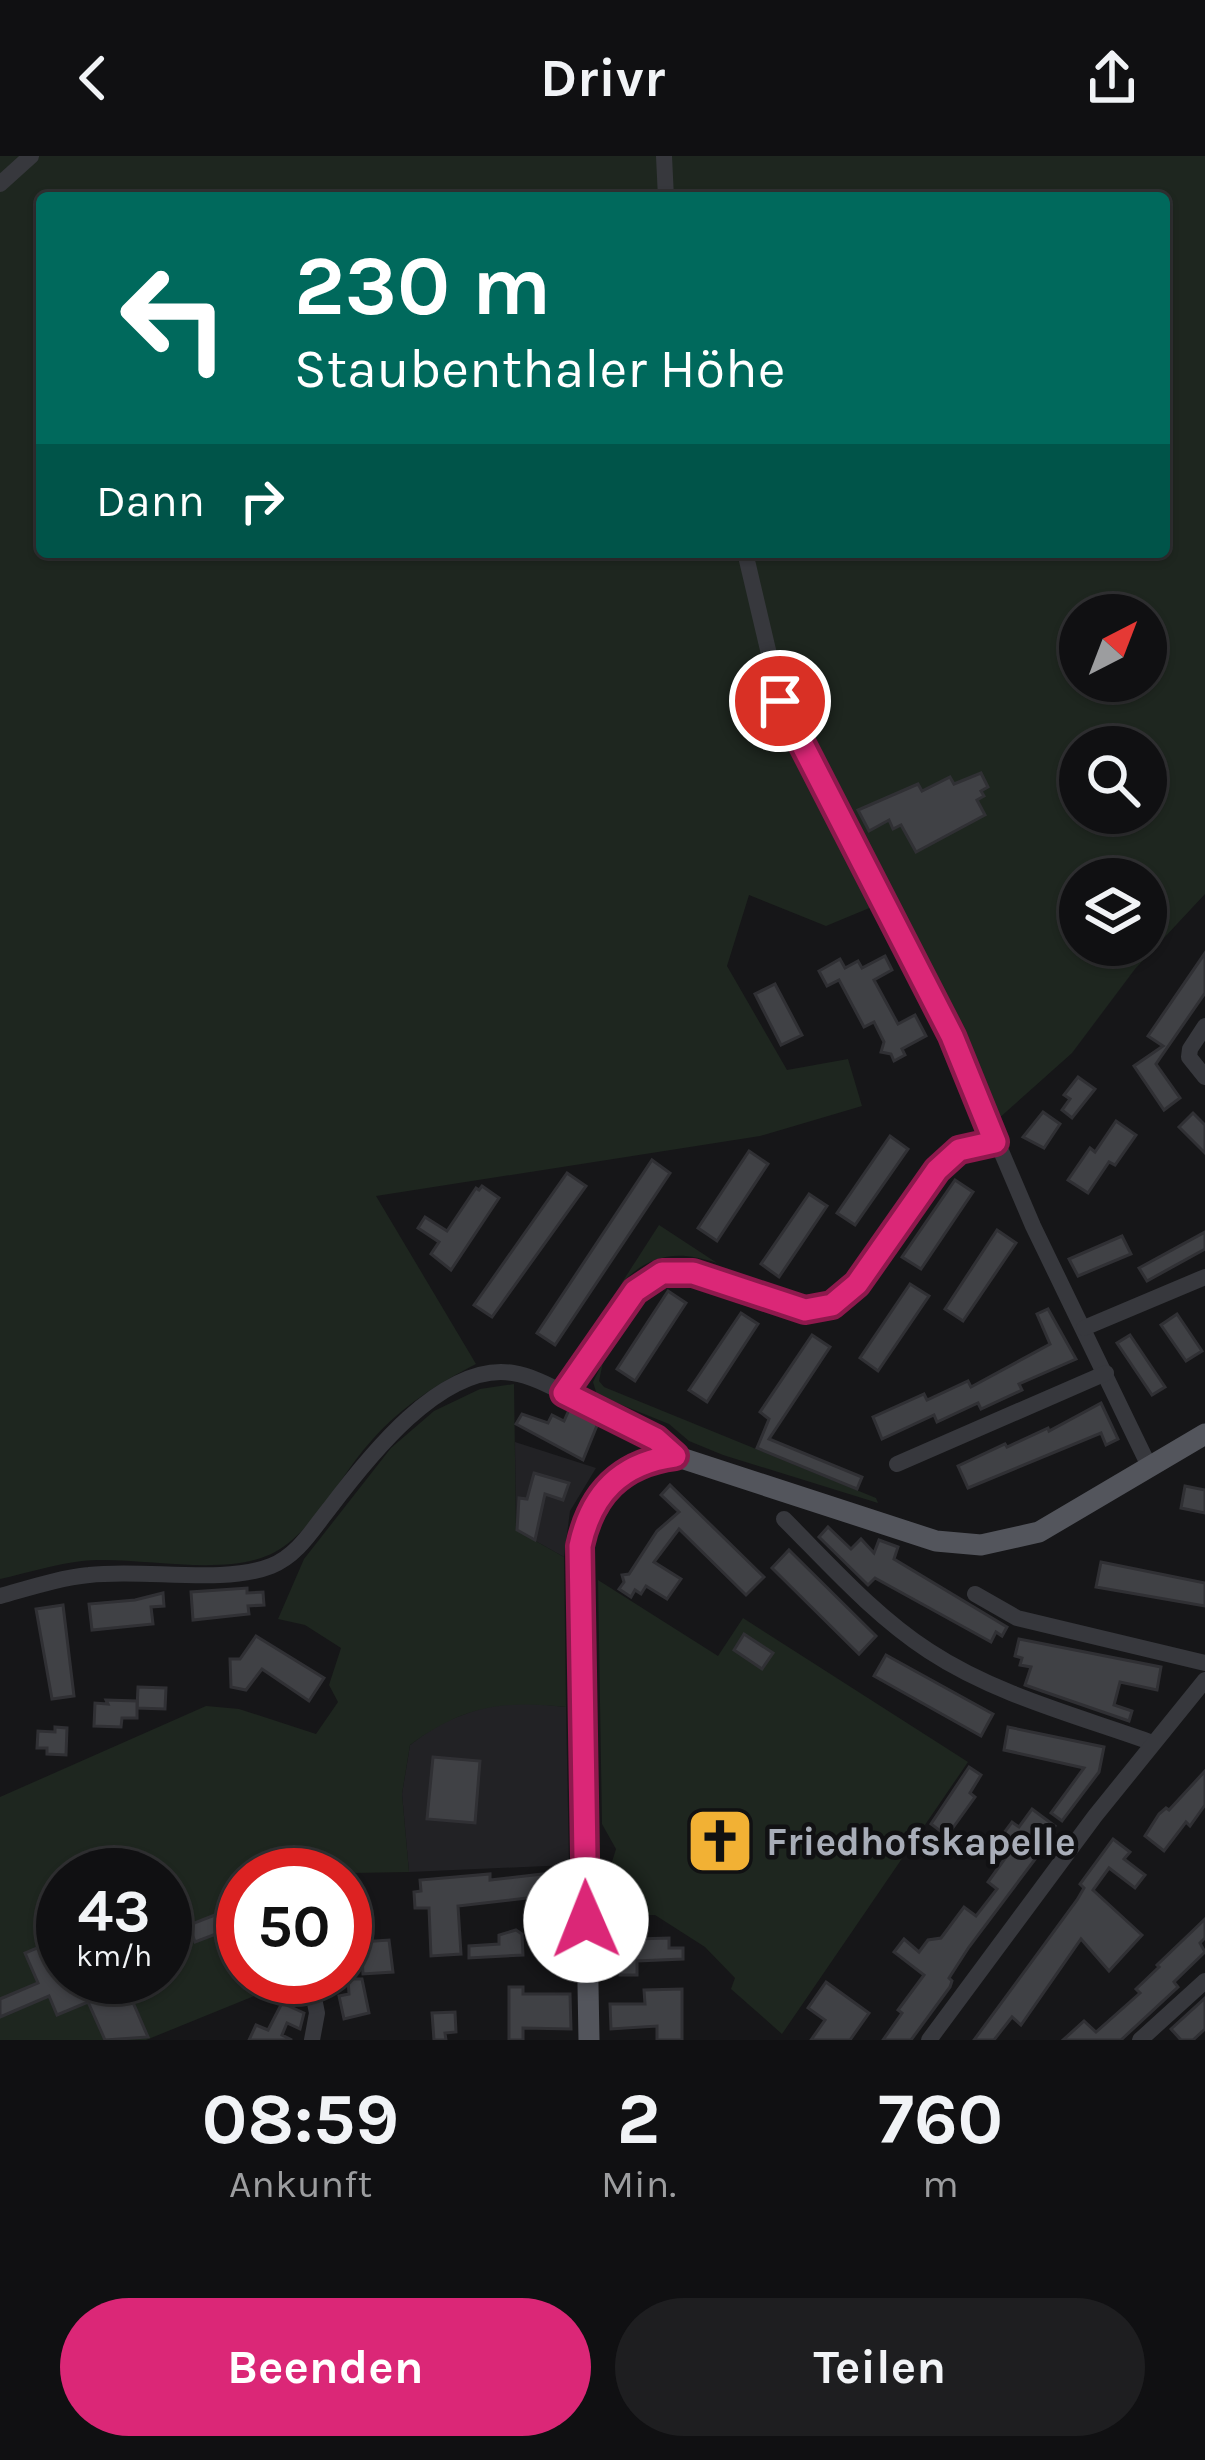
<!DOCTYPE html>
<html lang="de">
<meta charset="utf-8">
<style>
:root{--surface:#101012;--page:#1e1e20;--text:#f1f3f6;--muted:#9c9d9f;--line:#303032;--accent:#db2777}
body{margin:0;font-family:Karla,sans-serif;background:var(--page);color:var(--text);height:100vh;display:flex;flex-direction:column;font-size:45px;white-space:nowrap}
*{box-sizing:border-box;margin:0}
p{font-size:39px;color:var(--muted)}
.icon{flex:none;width:66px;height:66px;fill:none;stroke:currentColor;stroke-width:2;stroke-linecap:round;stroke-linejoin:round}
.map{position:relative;height:1884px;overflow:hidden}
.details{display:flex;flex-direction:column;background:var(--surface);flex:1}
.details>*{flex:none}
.top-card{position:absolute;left:36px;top:36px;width:1134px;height:366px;border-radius:12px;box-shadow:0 3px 9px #0004,0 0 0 3px var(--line);background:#00695c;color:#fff;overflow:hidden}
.needle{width:78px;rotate:42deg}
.buttons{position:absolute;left:1059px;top:438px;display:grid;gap:24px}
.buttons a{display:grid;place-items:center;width:108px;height:108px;border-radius:50%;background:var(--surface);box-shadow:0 3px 9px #0004,0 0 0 3px var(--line);font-size:60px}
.speed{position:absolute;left:36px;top:1692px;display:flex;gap:24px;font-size:60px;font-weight:700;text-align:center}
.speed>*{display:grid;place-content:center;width:156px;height:156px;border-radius:50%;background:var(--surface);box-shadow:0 3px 9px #0004,0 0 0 3px var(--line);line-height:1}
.speed small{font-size:30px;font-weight:400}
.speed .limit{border:18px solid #d22;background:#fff;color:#111}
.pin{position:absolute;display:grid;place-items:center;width:102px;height:102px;color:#fff;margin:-51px;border:6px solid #fff;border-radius:50%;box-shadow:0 3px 12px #0007}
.me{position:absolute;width:132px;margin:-66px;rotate:359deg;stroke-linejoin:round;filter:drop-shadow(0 0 9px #0008)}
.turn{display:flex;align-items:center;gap:42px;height:252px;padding:0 60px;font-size:54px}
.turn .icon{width:156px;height:156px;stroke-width:2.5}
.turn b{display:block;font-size:84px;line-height:102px}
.then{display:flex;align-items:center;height:114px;padding:0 60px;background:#0003;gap:24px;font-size:45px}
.eta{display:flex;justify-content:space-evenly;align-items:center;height:204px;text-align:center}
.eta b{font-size:72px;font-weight:700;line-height:84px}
.action{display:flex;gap:24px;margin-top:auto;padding:24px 60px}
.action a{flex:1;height:138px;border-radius:72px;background:var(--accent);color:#fff;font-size:48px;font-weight:700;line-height:138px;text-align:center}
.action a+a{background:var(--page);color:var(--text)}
header{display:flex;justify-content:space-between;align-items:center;height:156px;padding:0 60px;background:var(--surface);font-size:54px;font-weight:700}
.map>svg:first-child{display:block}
.built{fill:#222225}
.green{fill:#1e261f;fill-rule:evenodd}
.building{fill:#404145;stroke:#303034;stroke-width:3}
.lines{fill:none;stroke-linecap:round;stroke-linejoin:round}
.minor{stroke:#37383d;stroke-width:16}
.major{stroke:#53555c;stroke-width:21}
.route-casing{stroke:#8e194d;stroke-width:30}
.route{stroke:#db2777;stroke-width:21}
.labels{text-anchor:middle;stroke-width:9;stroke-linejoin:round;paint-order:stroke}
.poi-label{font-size:39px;font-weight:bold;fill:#a8adb8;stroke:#111113;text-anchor:start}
</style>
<header><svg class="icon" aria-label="back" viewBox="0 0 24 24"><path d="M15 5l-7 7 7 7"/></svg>Drivr<svg class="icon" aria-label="share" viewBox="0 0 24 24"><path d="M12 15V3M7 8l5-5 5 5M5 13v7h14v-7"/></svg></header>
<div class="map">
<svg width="1205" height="1884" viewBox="0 0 1205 1884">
<rect width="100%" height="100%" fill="#161618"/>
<!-- built -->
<g class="built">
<polygon points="515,1286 596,1312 570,1355 564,1401 516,1374"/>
<polygon points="520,1546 566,1551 569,1709 409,1716 402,1638 410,1589 438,1568 487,1550"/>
</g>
<!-- green -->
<g class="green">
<path d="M 0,0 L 1205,0 L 1205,738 L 1135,813 L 1072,897 L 997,964 L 879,748 L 826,770 L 749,739 L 727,810 L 787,914 L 848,903 L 862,950 L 760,980 L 376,1040 L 476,1208 C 437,1228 401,1251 372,1284 C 340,1319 317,1372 275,1396 C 225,1423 137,1399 82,1405 C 55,1408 27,1417 0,1423 ZM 42,42 L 1164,42 L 1164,396 L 42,396 ZM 1080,459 L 1146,459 L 1146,525 L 1080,525 ZM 1080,591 L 1146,591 L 1146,657 L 1080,657 ZM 1080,723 L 1146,723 L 1146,789 L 1080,789 Z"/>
<path d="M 659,1069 L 717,1107 C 678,1094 650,1097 621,1128 Z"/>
<polygon points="603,1206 599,1225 604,1231 876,1342 878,1347 723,1299 689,1285 669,1268 597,1239 593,1226"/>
<path d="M 514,1228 L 516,1374 L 564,1401 L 566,1551 C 502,1544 463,1550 410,1589 L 402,1638 L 409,1716 L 243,1719 L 243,1821 L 301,1821 L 146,1884 L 0,1884 L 0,1641 L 206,1550 L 239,1553 L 316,1578 L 338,1546 L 329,1529 L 341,1492 L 305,1469 L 278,1463 L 304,1403 L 391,1292 L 434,1255 L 480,1233 ZM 63,1719 L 165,1719 L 165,1821 L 63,1821 Z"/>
<polygon points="598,1424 718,1500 743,1462 968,1606 782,1878 731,1833 735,1822 705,1791 655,1759 608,1760 607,1722 616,1693 602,1668"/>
</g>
<!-- building -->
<g class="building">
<polygon points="981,617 988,631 981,635 984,640 977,644 985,659 916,696 901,669 893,673 889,664 869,675 858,654 918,628 922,635 950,621 954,628"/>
<polygon points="1205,797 1205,837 1156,908 1180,942 1164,954 1134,910 1163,890 1148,880"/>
<polygon points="885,800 892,814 874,824 898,868 915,859 926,880 902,893 905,899 894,905 891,898 881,896 884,886 874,866 864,871 839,824 827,830 819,815 840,803 845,812 858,805 862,812"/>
<polygon points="775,828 802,879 781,889 755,838"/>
<polygon points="1078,921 1095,933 1072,962 1062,954 1070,943 1064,939"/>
<polygon points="1043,956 1060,968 1044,992 1023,981"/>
<polygon points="1193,957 1205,969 1205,997 1179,971"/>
<polygon points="1116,965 1136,979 1115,1009 1109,1006 1088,1037 1068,1024 1090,992 1095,996"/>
<polygon points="890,980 908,993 855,1069 837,1057"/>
<polygon points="749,995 768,1008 717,1085 698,1072"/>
<polygon points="652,1004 670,1017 555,1189 537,1177"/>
<polygon points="567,1017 586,1030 492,1161 474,1149"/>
<polygon points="955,1024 973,1036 921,1113 902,1101"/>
<polygon points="482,1030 499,1042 451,1114 431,1098 439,1086 418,1072 425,1061 447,1075 476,1032 479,1034"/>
<polygon points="809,1038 827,1050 779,1121 761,1108"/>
<polygon points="997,1074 1016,1087 963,1165 945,1153"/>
<polygon points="1205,1076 1205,1093 1147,1125 1139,1112"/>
<polygon points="1122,1080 1131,1098 1078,1120 1069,1103"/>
<polygon points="910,1128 929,1140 878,1215 860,1202"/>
<polygon points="668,1135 686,1147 635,1225 617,1213"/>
<polygon points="1048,1153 1076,1203 1019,1228 1022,1234 981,1253 978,1247 937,1266 934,1259 882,1283 873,1261 924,1238 927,1244 968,1225 971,1231 1050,1188 1037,1158"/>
<polygon points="741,1157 758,1168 707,1246 689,1234"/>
<polygon points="1177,1158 1202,1195 1186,1205 1161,1169"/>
<polygon points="812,1179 830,1191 769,1283 862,1321 857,1333 757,1292 769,1263 760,1256"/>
<polygon points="1130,1179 1165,1231 1152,1239 1117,1187"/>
<polygon points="1101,1247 1118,1283 1106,1289 1101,1277 968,1332 958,1310 1005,1288 1007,1291 1048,1272 1049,1275"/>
<polygon points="569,1254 598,1267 583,1304 516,1268 522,1258 548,1267 552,1259 564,1265"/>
<polygon points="534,1317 569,1327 563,1344 545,1338 535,1384 517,1374 519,1342 527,1343"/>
<polygon points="670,1329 764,1421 746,1439 679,1373 654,1406 681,1423 667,1443 646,1430 641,1438 635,1434 631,1441 619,1433 624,1426 622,1419 629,1418 657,1375 679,1356 661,1339"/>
<polygon points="1185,1330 1205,1334 1205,1357 1181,1352"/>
<polygon points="828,1371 851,1393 861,1383 874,1397 879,1384 898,1391 894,1403 1007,1471 1002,1480 996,1476 991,1486 875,1422 868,1429 819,1381"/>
<polygon points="789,1394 876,1480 859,1498 772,1412"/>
<polygon points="1101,1406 1205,1427 1205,1450 1096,1431"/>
<polygon points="247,1432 247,1437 263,1436 264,1449 248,1450 249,1458 193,1464 191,1436"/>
<polygon points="163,1437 164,1450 151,1451 153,1468 92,1474 89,1448 135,1444"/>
<polygon points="63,1449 74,1540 52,1543 36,1453"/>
<polygon points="744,1478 773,1497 762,1513 734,1494"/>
<polygon points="256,1480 324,1522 309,1545 262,1513 246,1534 231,1531 230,1503 240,1503"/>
<polygon points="1019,1483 1161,1511 1157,1534 1120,1526 1114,1549 1132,1555 1129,1565 1042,1535 1025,1529 1031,1511 1020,1509 1022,1502 1015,1500"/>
<polygon points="886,1499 993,1558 981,1580 874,1520"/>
<polygon points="138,1531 166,1532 165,1553 137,1552"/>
<polygon points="106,1544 137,1545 137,1562 122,1562 121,1571 94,1570 95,1547 108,1548"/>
<polygon points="55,1571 67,1572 66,1599 47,1598 47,1592 37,1592 38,1575 55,1576"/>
<polygon points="1008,1571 1104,1591 1099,1616 1062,1665 1051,1657 1084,1612 1004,1594"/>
<polygon points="433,1601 480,1605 475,1667 427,1663"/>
<polygon points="969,1611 981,1619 970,1637 975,1641 947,1680 931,1668"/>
<polygon points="1205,1615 1205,1649 1190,1670 1186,1666 1164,1695 1145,1680 1159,1658 1166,1652 1169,1654"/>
<polygon points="1032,1653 1055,1670 1042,1688 1045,1690 969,1791 949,1822 952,1825 950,1831 911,1884 883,1884 902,1857 898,1854 924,1819 894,1796 904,1783 919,1796 928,1784 941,1782 964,1751 976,1760 997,1733 988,1726 1011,1694 998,1685 1012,1666 1019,1671"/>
<polygon points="728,1663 737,1667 738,1679 722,1703 702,1689 718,1667"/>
<polygon points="1113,1683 1130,1696 1124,1703 1145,1719 1135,1732 1109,1712 1093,1734 1142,1779 1109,1815 1081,1783 1021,1869 1012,1861 994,1884 974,1884 1077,1744 1084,1732 1080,1728"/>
<polygon points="560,1716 562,1738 458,1750 461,1798 431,1800 429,1752 415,1752 414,1736 421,1735 420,1724 490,1718 490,1724"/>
<polygon points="360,1731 365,1781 345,1782 345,1732"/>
<polygon points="225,1755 232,1772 195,1786 189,1769"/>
<polygon points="1205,1763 1205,1782 1200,1787 1205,1796 1174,1826 1178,1831 1121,1884 1063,1884 1084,1865 1096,1876 1140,1837 1136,1833 1159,1811 1157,1809"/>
<polygon points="636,1772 636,1783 669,1782 669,1792 683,1792 683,1803 637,1805 637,1819 620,1819 619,1773"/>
<polygon points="516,1774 522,1778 523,1799 469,1802 469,1790 499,1788 499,1779"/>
<polygon points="389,1784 393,1816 363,1818 361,1786"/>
<polygon points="51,1786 63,1821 122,1821 148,1881 105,1884 88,1846 57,1859 49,1840 0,1861 0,1843 38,1827 25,1797"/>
<polygon points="348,1823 362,1823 369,1857 344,1863 339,1840 349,1838"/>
<polygon points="826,1826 869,1857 850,1884 811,1884 825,1864 808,1852"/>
<polygon points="509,1831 523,1831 523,1838 570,1838 571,1873 523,1872 523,1884 509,1884"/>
<polygon points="682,1833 682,1884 657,1884 657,1870 611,1873 610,1848 645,1848 644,1834"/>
<polygon points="1205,1842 1205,1873 1193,1884 1181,1884 1171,1873"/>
<polygon points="282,1847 304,1857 300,1873 287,1867 282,1879 292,1884 249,1884 256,1869 268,1874"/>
<polygon points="455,1856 456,1876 445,1877 446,1884 434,1884 432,1857"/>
</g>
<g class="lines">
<!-- minor -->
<g class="minor">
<polyline points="664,0 666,42"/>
<polyline points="0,28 31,0"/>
<polyline points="745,396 780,545 952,880 1033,1070 1149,1310"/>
<polyline points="1205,870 1190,893 1189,901 1205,921"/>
<polyline points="1084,1172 1205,1121"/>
<polyline points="564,1237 635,1135 662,1117 693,1117 805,1153 832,1149 857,1128 937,1014 959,994 995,986"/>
<polyline points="897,1308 1106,1217"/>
<path d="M 784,1363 C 830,1409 874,1459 929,1495 C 996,1539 1078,1560 1153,1587"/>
<polyline points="975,1438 1017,1462 1205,1507"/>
<path d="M 0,1440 C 29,1432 59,1422 89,1419 C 142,1412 223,1429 271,1410 C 298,1399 312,1374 329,1353 C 366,1304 442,1205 513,1217 C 533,1220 554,1232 572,1241 C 608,1258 646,1273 675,1300"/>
<polyline points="312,1884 317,1857 312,1832 319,1821"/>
<polyline points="929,1884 1095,1660 1205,1524"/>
<polyline points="1140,1884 1205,1825"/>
</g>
<!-- major -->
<polyline class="major" points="589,1884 580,1390 588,1359 611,1326 629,1312 675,1300 936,1385 981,1389 1039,1376 1205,1278"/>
</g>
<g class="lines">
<!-- route casing -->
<g class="route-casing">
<path id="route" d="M 586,1764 L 580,1390 C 591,1338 621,1307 675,1300 L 656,1283 L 564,1237 L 635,1135 L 662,1117 L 693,1117 L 805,1154 L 832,1149 L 857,1128 L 937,1014 L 959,994 L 995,986 L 952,880 L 780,545"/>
</g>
<!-- route -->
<use href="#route" class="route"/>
</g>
<!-- icons -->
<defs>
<g id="church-square" transform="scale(3.45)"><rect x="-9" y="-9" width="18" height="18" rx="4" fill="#f2b134" stroke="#111113"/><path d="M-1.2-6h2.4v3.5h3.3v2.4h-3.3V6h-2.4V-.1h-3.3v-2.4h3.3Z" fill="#111"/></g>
</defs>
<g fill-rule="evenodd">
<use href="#church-square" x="720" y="1685"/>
</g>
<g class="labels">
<!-- poi labels -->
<g class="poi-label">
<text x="766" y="1699">Friedhofskapelle</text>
</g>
</g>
</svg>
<div class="buttons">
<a><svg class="needle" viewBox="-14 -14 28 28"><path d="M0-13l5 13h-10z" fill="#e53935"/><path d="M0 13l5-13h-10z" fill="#9c9d9f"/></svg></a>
<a><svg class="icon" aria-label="search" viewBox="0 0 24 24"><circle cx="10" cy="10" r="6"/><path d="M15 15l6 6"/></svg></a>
<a><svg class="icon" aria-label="layers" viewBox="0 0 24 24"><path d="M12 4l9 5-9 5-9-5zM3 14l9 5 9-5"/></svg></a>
</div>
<div class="speed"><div>43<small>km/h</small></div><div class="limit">50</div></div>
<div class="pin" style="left:780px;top:545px;background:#d93025"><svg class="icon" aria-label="arrive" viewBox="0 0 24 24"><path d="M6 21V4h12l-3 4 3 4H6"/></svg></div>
<svg class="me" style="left:586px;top:1764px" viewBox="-20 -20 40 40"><circle r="19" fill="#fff"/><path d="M0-13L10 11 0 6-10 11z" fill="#db2777"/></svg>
<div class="top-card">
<div class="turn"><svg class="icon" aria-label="left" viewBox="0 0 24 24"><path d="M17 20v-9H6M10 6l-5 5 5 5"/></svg><div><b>230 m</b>Staubenthaler Höhe</div></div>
<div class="then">Dann<svg class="icon" aria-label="right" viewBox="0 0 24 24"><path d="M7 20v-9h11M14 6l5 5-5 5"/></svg></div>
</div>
</div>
<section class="details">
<div class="eta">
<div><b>08:59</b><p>Ankunft</p></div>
<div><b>2</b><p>Min.</p></div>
<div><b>760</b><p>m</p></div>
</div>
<div class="action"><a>Beenden</a><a>Teilen</a></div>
</section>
